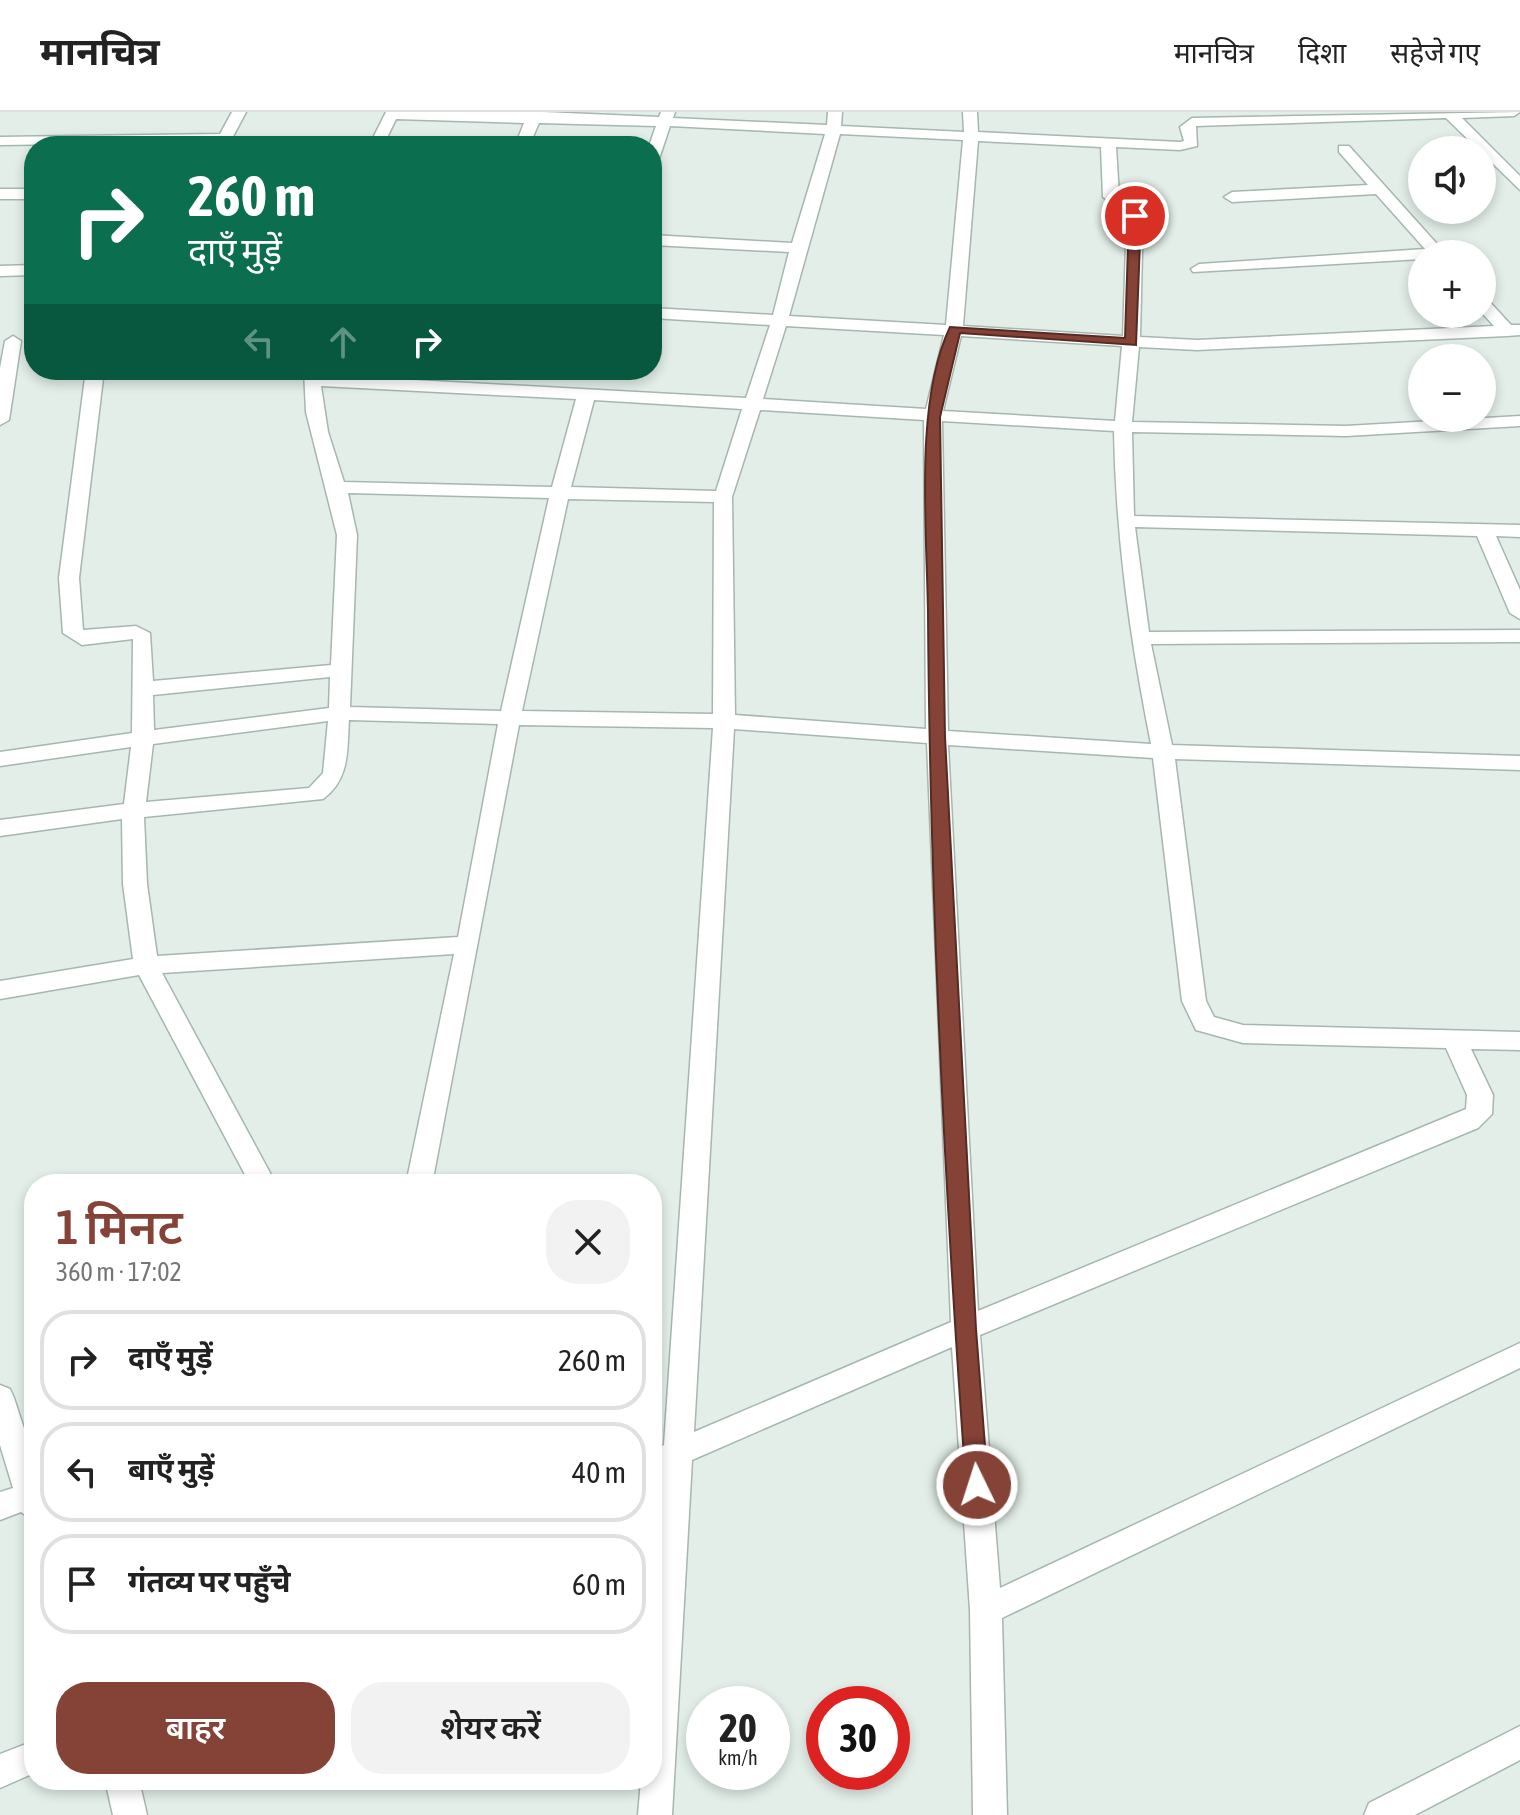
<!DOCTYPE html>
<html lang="hi">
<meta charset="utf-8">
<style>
:root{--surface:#fff;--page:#f2f2f2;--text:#222;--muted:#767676;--line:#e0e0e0;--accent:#854237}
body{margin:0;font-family:"Asap Condensed","Noto Sans Devanagari",sans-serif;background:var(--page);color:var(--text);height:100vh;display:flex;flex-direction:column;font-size:30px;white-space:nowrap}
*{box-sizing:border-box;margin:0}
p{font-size:26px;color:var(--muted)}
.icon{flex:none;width:44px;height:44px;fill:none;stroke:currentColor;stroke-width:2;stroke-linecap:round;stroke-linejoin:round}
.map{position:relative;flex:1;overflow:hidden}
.details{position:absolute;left:24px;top:1062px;width:638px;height:616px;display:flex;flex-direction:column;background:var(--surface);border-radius:32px;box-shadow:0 4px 12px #0003}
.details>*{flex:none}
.banner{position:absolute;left:24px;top:24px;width:638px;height:244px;border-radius:32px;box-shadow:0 4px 12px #0003;background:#0b6e4f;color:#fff;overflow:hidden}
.controls{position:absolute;left:1408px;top:24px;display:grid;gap:16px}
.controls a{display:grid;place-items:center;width:88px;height:88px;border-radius:50%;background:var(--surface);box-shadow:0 4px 12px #0003;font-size:40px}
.speed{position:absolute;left:686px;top:1574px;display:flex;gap:16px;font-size:40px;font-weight:700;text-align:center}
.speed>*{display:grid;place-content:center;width:104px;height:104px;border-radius:50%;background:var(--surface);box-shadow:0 4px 12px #0003;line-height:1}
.speed small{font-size:20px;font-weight:400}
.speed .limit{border:12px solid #d22;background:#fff;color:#111}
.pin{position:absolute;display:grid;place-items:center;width:68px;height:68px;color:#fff;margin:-34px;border:4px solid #fff;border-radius:50%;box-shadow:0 2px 8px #0007}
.me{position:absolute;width:88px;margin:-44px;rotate:356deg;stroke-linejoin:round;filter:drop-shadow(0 0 6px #0008)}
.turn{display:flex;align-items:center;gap:28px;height:168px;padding:0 32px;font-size:36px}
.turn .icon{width:104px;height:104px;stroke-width:2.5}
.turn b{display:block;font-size:56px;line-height:68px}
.lanes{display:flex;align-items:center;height:76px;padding:0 32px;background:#0003;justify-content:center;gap:40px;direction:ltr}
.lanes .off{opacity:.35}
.round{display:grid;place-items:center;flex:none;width:84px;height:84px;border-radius:32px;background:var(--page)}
.headline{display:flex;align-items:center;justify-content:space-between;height:136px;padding:0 32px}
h1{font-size:48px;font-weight:600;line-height:60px;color:var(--accent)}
.action{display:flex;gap:16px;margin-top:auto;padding:16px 32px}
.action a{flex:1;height:92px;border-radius:32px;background:var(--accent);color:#fff;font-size:32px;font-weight:600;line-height:92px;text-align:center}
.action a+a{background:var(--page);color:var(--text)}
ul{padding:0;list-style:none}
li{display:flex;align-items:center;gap:24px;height:100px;margin:0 16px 12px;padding:0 16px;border:4px solid var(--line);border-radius:32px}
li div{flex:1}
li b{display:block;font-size:30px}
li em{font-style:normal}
header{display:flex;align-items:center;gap:48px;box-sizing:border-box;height:112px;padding:0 40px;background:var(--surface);border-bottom:2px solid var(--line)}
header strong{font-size:38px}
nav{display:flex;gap:44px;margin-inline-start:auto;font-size:28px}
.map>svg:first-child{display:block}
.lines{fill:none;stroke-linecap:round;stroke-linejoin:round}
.minor-casing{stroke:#a5b7af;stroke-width:3}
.minor{fill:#fff;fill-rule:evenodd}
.route{fill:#854237;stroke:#562b24;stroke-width:2}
</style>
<header>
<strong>मानचित्र</strong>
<nav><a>मानचित्र</a><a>दिशा</a><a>सहेजे गए</a></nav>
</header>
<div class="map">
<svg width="1520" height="1703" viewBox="0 0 1520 1703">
<rect width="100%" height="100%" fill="#e3eee8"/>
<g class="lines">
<!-- minor casing -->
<g class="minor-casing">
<g id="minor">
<polygon points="232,0 246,0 228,34 214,34 216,30 0,33 0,25 220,22"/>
<path d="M 386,0 L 543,0 L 659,5 L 661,0 L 675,0 L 673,6 L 827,13 L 828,0 L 842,0 L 841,14 L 964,20 L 963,0 L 977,0 L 978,20 L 1180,30 L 1184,29 L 1180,15 L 1192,6 L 1520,0 L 1514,4 L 1462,6 L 1520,64 L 1520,78 L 1446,6 L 1196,14 L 1197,34 L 1180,38 L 1116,35 L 1119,83 L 1143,100 L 1140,225 L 1197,228 L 1494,214 L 1482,201 L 1482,186 L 1488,188 L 1511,213 L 1520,213 L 1520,223 L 1507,224 L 1197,238 L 1139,235 L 1132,310 L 1346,314 L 1520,304 L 1520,314 L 1346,324 L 1132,320 L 1134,404 L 1520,413 L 1520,425 L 1496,424 L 1520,478 L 1520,507 L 1510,501 L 1477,424 L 1135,415 L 1149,520 L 1520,518 L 1520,530 L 1151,532 L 1172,633 L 1520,644 L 1520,658 L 1175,647 L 1206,889 L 1214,905 L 1243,913 L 1520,920 L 1520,938 L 1471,937 L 1493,983 L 1492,1002 L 1478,1016 L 980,1223 L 1000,1476 L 1520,1231 L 1520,1256 L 1002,1506 L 1007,1703 L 973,1703 L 970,1498 L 952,1235 L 692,1348 L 672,1703 L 638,1703 L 641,1668 L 652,1668 L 652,1502 L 662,1362 L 652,1365 L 652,1338 L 664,1333 L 713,616 L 519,613 L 432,1072 L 406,1072 L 454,842 L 162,861 L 276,1072 L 250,1072 L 139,863 L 0,887 L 0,869 L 133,847 L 123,772 L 122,707 L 0,724 L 0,708 L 124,692 L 131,635 L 0,654 L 0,640 L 132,621 L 133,527 L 82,533 L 63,521 L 59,466 L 86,258 L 104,258 L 79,466 L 83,518 L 136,514 L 150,521 L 153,569 L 331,553 L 337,423 L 306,300 L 304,258 L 322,258 L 321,263 L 746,286 L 770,213 L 652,206 L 652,196 L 773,203 L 789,140 L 652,133 L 652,123 L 792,131 L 825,22 L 670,14 L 659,47 L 652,51 L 652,34 L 649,34 L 656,14 L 539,11 L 529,34 L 515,34 L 524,11 L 396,7 L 383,34 L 369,34 ZM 840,22 L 963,28 L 946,213 L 789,204 ZM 978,29 L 1101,35 L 1103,85 L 1127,102 L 1123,224 L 963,214 ZM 786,214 L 944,223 L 926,297 L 763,287 ZM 961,224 L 1122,234 L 1115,309 L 943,299 ZM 321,274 L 576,287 L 552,375 L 344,370 L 328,320 ZM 594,288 L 742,297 L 716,379 L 571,375 ZM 760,298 L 924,308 L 926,617 L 735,603 L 732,385 ZM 942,309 L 1114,319 C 1116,427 1130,526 1151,632 L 948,619 ZM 348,381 L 549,386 L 501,599 L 350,595 L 357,423 ZM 568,387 L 714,390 L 713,602 L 522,599 ZM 330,565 L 329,596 L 154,618 L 153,583 ZM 349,608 L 498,612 L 458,825 L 157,844 L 147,772 L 144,705 L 323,687 C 350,667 347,639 349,608 ZM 328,609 L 323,661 L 309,676 L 146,690 L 153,632 ZM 734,617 L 927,631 L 951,1210 L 694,1320 ZM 948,633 L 1153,646 L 1182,889 L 1196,918 L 1243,931 L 1446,936 L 1467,983 L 1466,997 L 978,1199 Z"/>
<polygon points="1339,34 1349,34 1446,142 1422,142 1422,147 1193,160 1191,157 1199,152 1425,137 1376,82 1232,90 1224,85 1232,80 1368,73 1339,40"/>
<rect x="0" y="77" width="34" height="10"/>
<polygon points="34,153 34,163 0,164 0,154"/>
<polygon points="13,224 21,229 9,308 0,313 0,256 5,229"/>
<polygon points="0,1273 10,1277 14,1286 34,1347 34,1409 21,1400 0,1408 0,1380 13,1376 0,1333"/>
<polygon points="1520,1614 1520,1648 1415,1703 1364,1703 1369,1691"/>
<polygon points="34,1629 34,1661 0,1676 0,1642"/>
<polygon points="105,1668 139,1668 147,1703 113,1703"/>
</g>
</g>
<!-- minor -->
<use href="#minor" class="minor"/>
</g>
<!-- route -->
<path class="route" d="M 1135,100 L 1141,104 L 1136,233 L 960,221 L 940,305 L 945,625 L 976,1217 L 988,1373 L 985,1380 L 977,1383 L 969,1380 L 966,1373 C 945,1083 930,792 928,502 C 927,418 914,290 950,215 L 1125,226 L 1129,104 Z"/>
</svg>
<div class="controls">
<a><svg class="icon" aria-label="sound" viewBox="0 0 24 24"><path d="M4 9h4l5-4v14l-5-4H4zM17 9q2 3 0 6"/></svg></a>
<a>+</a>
<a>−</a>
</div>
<div class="speed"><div>20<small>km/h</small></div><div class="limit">30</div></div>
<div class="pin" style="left:1135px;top:104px;background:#d93025"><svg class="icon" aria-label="arrive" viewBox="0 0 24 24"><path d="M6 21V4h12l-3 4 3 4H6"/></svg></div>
<svg class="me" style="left:977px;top:1373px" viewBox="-20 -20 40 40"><circle r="17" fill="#854237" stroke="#fff" stroke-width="3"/><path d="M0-11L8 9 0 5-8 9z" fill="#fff"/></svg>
<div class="banner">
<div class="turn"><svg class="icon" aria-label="right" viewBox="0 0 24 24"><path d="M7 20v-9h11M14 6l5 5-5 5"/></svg><div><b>260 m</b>दाएँ मुड़ें</div></div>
<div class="lanes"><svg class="icon off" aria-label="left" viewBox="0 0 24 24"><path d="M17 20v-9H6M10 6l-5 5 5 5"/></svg><svg class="icon off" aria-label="ahead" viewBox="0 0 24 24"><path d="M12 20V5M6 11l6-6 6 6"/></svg><svg class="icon" aria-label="right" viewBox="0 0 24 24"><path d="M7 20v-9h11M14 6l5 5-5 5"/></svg></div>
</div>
<section class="details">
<div class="headline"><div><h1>1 मिनट</h1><p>360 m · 17:02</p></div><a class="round"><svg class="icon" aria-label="close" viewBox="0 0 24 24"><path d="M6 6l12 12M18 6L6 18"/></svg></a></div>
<ul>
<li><svg class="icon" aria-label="right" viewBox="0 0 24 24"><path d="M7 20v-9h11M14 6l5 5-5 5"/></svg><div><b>दाएँ मुड़ें</b></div><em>260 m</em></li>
<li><svg class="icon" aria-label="left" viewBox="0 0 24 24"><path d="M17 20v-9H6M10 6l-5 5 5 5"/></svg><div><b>बाएँ मुड़ें</b></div><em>40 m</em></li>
<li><svg class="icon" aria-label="arrive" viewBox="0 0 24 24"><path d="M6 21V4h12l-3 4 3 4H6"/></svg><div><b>गंतव्य पर पहुँचे</b></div><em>60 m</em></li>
</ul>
<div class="action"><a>बाहर</a><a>शेयर करें</a></div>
</section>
</div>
